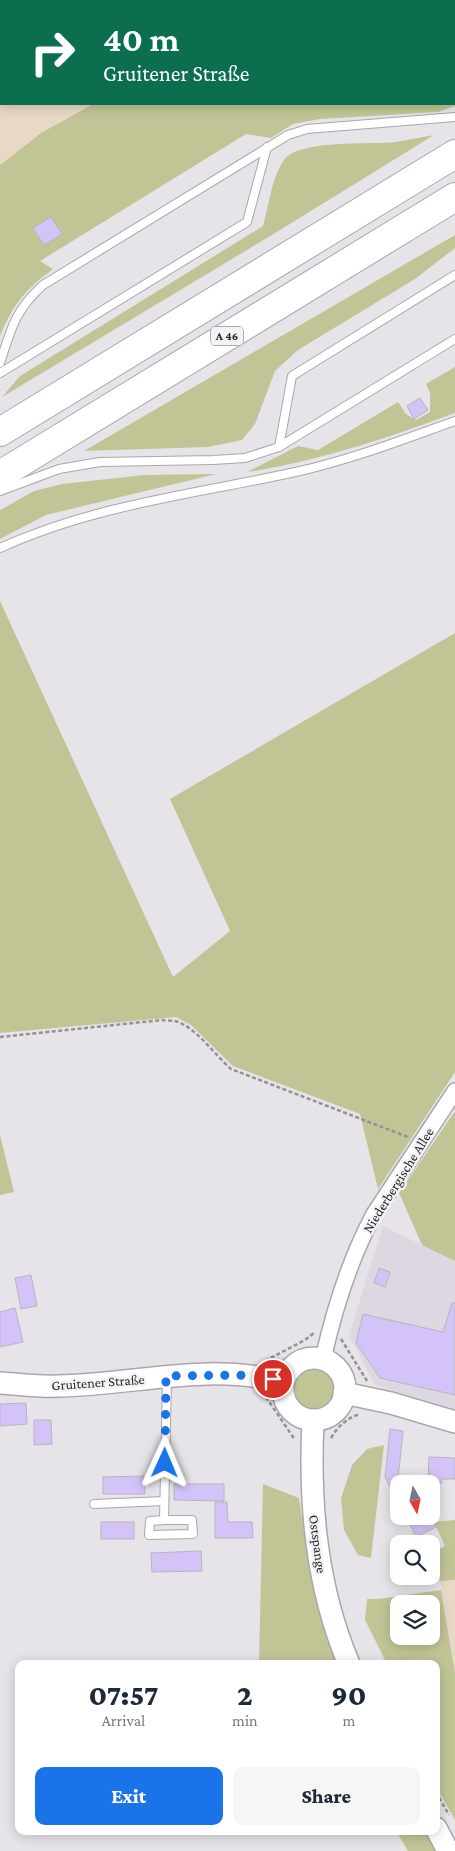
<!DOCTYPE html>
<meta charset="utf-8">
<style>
:root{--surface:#fff;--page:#f6f6f7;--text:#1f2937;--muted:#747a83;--accent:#1a73e8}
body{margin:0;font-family:"Crimson Pro",serif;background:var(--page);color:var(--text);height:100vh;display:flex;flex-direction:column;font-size:19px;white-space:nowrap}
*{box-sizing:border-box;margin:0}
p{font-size:16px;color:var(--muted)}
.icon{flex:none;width:28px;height:28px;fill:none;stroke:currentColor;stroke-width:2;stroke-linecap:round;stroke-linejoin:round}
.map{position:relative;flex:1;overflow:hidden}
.sheet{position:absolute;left:15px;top:1660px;width:425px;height:175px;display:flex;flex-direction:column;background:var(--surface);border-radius:10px;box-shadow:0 2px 12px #0003}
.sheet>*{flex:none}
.hud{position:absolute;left:0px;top:0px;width:455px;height:105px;box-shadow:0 2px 12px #0003;background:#0b6e4f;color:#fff;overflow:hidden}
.needle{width:32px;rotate:171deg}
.tools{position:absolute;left:390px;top:1475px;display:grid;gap:10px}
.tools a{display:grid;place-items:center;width:50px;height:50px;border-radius:10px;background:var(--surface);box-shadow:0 2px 12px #0003;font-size:25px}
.pin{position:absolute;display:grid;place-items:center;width:42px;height:42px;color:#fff;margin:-21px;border:2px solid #fff;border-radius:50%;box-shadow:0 1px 5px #0007}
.me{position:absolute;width:55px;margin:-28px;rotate:1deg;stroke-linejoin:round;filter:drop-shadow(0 0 4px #0008)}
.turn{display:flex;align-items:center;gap:18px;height:105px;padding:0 20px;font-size:22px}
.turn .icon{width:65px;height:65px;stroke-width:2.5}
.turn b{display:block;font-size:35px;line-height:42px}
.eta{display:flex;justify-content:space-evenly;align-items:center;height:85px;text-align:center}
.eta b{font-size:30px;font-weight:800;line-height:35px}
.primary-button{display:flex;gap:10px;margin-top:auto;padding:10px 20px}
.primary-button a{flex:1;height:58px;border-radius:10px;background:var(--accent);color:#fff;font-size:20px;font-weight:800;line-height:58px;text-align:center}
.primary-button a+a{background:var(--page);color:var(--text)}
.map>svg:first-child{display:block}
.built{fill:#ddd7e1}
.industrial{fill:#e8d9c6}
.green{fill:#c1c596;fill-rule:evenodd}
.building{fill:#d4c3f9;stroke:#b7b6b9}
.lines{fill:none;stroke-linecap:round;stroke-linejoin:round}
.service-casing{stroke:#a9a7ab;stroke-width:10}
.minor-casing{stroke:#a9a7ab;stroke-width:18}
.secondary-casing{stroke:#a9a7ab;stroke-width:24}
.motorway-casing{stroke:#a9a7ab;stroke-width:30}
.path{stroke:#939194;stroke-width:2.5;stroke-dasharray:4 2.5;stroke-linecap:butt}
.service{stroke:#fff;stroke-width:8}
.minor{stroke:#fff;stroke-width:15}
.secondary{stroke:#fff;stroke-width:21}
.motorway{stroke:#fff;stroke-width:28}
.route{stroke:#1a73e8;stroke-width:9;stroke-dasharray:0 16.2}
.labels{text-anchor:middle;stroke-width:5;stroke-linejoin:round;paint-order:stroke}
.shield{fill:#f3f2f5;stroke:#646365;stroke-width:1}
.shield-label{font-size:12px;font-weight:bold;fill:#262627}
.street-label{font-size:14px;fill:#262627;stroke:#f3f2f5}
</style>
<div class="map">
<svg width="455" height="1851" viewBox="0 0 455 1851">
<rect width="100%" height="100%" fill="#e6e4e8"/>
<!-- built -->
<polygon class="built" points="383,1226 455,1261 455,1410 375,1385 349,1335"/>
<!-- industrial -->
<g class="industrial">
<polygon points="0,0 157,1 1,1 1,104 93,104 41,133 0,165"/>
<polygon points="455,1580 455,1673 440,1581"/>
</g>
<!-- green -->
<g class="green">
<path d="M 454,37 L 455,106 L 438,112 L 320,119 L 293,124 L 271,138 L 246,134 L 40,261 L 53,269 C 26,289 13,304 0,336 L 0,165 L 41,133 L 93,104 L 454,104 Z"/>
<path d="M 434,135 L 272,235 L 2,397 L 20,376 L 263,226 C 269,205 272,177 284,160 C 299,139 371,145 396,142 C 409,140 421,137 434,135 Z"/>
<polygon points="455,235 455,248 415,279 298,350 275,371 255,424 242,440 208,447 84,451"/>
<path d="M 455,367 L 455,413 C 387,438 319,461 247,472 L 298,446 L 318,450 L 398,402 L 406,414 L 416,420 L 430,412 L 430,393 L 426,384 Z"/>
<polygon points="216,474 46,515 0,539 0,510 34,491 62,484 145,475"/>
<polygon points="0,601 173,977 230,931 170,799 455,633 455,1072 378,1189 360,1114 233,1066 191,1025 176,1017 0,1033"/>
<polygon points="455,1111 455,1261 422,1245 399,1193"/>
<polygon points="0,1135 14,1192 0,1195"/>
<circle cx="315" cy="1389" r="20"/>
<polygon points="384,1445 371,1558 358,1555 344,1530 341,1498 352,1465 367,1449"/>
<polygon points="263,1484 299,1498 306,1544 315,1587 339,1664 259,1664"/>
<polygon points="455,1520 455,1580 440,1581 431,1565 431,1553 445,1546 434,1522"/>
<path d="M 441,1590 L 455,1673 L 455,1820 L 436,1787 L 436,1664 L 387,1664 L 365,1620 L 367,1599 L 378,1599 ZM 399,1604 L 431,1604 L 431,1636 L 399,1636 Z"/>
<polygon points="396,1831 427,1831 437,1851 408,1851"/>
</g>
<!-- building -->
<g class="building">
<polygon points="51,217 62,234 44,245 33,228"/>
<polygon points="420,398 428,410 414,419 407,406"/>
<polygon points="379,1268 390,1272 385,1287 374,1283"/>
<polygon points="31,1275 37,1306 21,1309 15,1278"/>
<polygon points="452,1303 455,1303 455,1395 380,1378 356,1343 363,1314 443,1332"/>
<polygon points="15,1308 23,1342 0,1347 0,1312"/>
<polygon points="26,1403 27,1424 0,1426 0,1404"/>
<polygon points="34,1420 51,1420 52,1444 34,1445"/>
<polygon points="390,1429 403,1431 396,1498 385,1477"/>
<polygon points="429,1457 455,1458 455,1479 442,1479 441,1484 428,1484"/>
<polygon points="144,1476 145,1494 103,1494 103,1477"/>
<polygon points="174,1484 224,1484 224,1501 174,1500"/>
<polygon points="215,1502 227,1502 228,1522 252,1522 253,1538 215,1538"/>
<polygon points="406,1516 430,1516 436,1527 416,1537"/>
<rect x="101" y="1522" width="33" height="17"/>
<polygon points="201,1551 202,1571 152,1572 151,1553"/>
</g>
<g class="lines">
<!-- service casing -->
<g class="service-casing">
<g id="service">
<path d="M 0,363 C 11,329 15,310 43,285 L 288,135 L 307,129 L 455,117"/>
<polyline points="0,373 247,222 267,147"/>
<polyline points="279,447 292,376 455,275"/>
<polyline points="0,491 59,469 100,462 213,460 245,458 279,447 455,339"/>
<path d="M 0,548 C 97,504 197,494 300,471 C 353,459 404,439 455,421"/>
<polyline points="94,1504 164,1501"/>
<polyline points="164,1520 192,1520 193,1534 149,1535 150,1521 164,1520 167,1378"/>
</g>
</g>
<!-- minor casing -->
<g class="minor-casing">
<path id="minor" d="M 323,1359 C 334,1310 350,1259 374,1214 L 455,1091"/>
</g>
<!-- secondary casing -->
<g class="secondary-casing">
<g id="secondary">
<circle cx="314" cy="1389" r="31"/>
<path d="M 0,1383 C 19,1384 39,1387 58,1386 C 133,1385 208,1362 283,1382"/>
<polyline points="344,1393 391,1403 455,1422"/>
<path d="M 313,1420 C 309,1503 316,1586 349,1664"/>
<polyline points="436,1828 448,1851"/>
</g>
</g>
<!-- motorway casing -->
<g class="motorway-casing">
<g id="motorway">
<polyline points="0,432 455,154"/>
<polyline points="0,475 455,197"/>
</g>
</g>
<!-- path -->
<g class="path">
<path d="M 0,1037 L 162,1020 C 167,1021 173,1020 178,1022 C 196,1028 216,1056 231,1069 L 408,1137"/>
<polyline points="341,1339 367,1381"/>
<polyline points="265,1361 305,1340 314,1333"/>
<polyline points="266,1397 295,1440"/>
<path d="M 331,1438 C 338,1426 347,1418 360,1414"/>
<polyline points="436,1792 449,1815"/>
</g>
<!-- service -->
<use href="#service" class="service"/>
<!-- minor -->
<use href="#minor" class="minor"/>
<!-- secondary -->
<use href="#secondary" class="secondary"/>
<!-- motorway -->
<use href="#motorway" class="motorway"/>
</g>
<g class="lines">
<!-- route -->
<polyline class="route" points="165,1463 166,1376 239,1375 273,1379"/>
</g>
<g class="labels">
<!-- shield labels -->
<rect class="shield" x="211" y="326.5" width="32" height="19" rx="4"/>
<g class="shield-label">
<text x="227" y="340">A 46</text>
</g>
<!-- street labels -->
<g class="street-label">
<text transform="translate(398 1180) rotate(-58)" y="5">Niederbergische Allee</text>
<text transform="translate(98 1382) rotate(-4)" y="5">Gruitener Straße</text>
<text transform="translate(318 1544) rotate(82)" y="5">Ostspange</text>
</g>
</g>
</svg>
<div class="tools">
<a><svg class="needle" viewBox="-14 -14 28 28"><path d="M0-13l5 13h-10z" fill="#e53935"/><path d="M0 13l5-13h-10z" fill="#747a83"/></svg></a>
<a><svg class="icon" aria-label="search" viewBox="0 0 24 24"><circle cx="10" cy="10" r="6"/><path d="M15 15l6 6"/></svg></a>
<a><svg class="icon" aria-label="layers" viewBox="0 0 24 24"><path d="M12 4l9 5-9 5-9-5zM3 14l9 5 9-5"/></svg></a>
</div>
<div class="pin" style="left:273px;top:1379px;background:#d93025"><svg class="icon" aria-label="arrive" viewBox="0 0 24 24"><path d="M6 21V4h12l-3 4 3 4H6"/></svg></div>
<svg class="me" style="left:165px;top:1463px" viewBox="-20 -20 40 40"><path d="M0-17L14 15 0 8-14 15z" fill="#1a73e8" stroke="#fff" stroke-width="4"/></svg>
<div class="hud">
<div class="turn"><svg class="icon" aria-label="right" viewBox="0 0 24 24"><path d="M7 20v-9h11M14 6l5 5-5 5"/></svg><div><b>40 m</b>Gruitener Straße</div></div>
</div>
<section class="sheet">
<div class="eta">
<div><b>07:57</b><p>Arrival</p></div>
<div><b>2</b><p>min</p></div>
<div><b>90</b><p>m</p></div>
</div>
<div class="primary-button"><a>Exit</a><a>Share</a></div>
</section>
</div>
